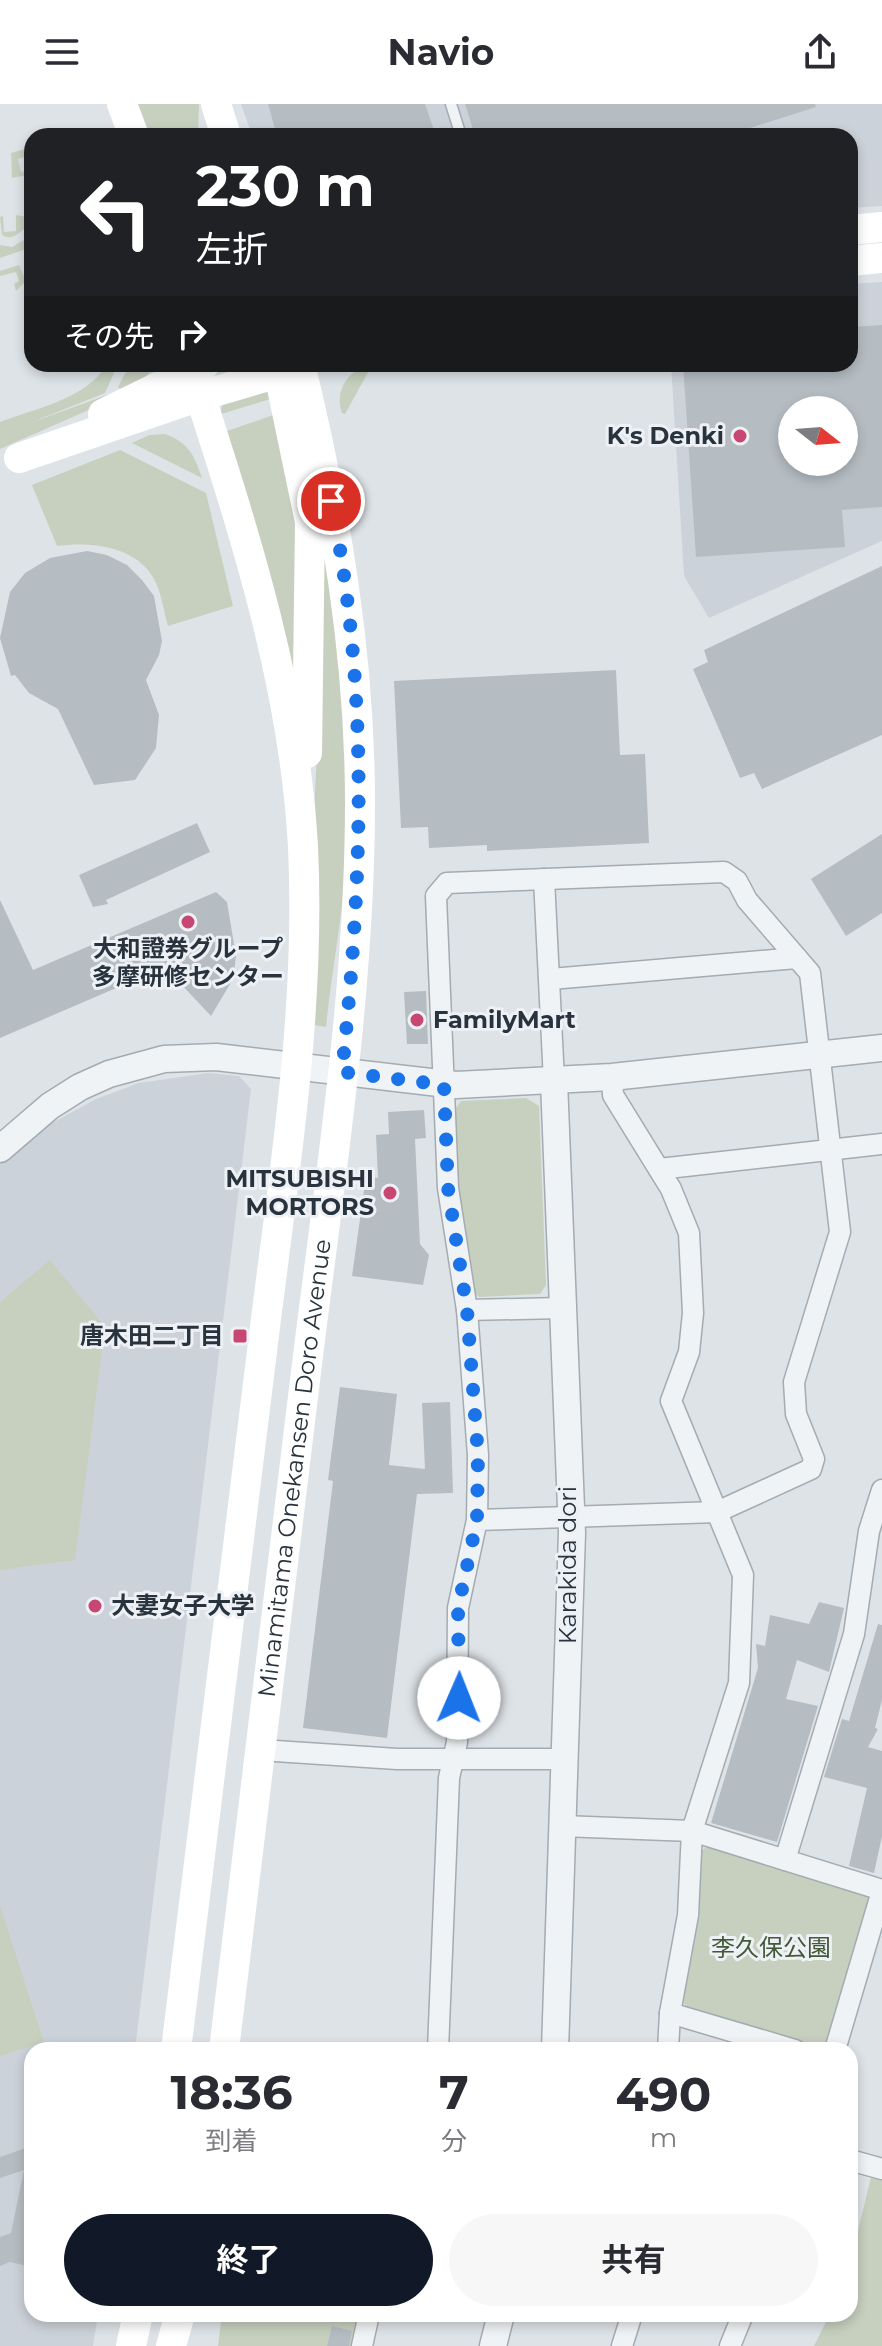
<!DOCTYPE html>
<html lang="ja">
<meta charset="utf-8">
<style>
:root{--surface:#fff;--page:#f7f7f7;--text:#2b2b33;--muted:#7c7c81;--accent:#111827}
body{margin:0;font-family:Montserrat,"Noto Sans JP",sans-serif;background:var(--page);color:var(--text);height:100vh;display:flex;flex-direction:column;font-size:30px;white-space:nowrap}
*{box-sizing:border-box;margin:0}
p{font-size:26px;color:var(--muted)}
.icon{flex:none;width:44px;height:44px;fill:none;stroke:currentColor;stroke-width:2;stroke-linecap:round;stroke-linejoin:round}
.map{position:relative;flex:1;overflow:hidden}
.drawer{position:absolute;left:24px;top:1938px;width:834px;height:280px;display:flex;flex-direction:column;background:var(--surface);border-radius:24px;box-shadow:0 4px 12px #0003}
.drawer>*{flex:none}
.top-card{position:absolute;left:24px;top:24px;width:834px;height:244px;border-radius:24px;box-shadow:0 4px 12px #0003;background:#202124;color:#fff;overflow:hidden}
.needle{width:52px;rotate:107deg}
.buttons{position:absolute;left:778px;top:292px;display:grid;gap:16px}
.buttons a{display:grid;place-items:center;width:80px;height:80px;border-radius:50%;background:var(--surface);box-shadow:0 4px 12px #0003;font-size:40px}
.pin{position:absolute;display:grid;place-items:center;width:68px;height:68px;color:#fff;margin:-34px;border:4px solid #fff;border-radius:50%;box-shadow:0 2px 8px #0007}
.me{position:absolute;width:88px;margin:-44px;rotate:1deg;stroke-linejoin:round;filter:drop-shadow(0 0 6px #0008)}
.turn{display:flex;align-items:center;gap:28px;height:168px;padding:0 40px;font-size:36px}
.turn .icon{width:104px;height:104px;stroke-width:2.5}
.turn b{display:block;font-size:56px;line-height:68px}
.then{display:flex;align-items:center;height:76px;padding:0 40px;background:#0003;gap:16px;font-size:30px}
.eta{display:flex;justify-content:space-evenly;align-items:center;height:136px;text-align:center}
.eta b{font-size:48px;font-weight:700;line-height:56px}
.action{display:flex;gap:16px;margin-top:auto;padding:16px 40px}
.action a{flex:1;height:92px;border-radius:48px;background:var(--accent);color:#fff;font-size:32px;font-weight:700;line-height:92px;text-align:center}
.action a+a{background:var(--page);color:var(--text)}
header{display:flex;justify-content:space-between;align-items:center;height:104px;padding:0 40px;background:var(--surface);font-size:36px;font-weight:700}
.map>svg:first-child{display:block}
.built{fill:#ccd2d9;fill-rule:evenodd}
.green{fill:#c7d0bf}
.building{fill:#b5bdc3;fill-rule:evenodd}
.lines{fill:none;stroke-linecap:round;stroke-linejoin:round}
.service-casing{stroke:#a4abb1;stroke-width:13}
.minor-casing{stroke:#a4abb1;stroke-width:23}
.tertiary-casing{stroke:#a4abb1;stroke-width:29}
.service{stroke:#f0f3f5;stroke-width:10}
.minor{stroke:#f0f3f5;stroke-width:20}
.tertiary{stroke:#f0f3f5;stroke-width:26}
.secondary{stroke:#fff;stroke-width:30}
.route{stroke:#1a73e8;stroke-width:14;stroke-dasharray:0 25.2}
.poi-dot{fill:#c84672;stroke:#edf1f5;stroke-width:3}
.labels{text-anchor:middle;stroke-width:6;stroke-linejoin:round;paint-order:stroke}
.poi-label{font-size:24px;font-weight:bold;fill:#28333d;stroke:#edf1f5;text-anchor:end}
.street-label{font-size:24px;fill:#28333d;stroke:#edf1f5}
.park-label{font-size:24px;fill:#425836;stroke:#edf1f5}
</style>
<header><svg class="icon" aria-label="menu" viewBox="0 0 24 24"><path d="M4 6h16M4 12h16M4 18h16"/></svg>Navio<svg class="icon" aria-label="share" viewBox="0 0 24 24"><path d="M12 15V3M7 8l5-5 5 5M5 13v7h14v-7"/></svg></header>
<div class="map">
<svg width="882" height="2242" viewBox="0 0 882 2242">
<rect width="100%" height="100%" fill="#dee3e7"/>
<!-- built -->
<g class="built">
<polygon points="241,0 882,0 882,102 850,104 850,32 252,32"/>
<path d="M 882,178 L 882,437 L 709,514 L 684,472 L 671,260 L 850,260 L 850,180 ZM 792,306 L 844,306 L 844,358 L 792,358 Z"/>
<polygon points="208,969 239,972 251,985 135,1946 32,1946 32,2210 98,2210 93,2242 0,2242 0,1058 34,1029 96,995 139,979"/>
</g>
<!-- green -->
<g class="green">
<polygon points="130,0 199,0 198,30 145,32"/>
<polygon points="32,43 32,51 18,55 21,68 32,65 32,70 12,74 11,49"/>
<path d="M 16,111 L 32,114 L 32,122 C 20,124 15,139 2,131 L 0,113 L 3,112 L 4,128 L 16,127 Z"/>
<polygon points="32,131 32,159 26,145 0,154 0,141 12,143"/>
<polygon points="19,161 26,177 16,187 14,180 19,177 16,168 0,172 0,167"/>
<path d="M 107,260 L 118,260 L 105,289 L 30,319 L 107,291 L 109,297 L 0,345 L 0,318 C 36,304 87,295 107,260 Z"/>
<polygon points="130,260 156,260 143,276 122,287 118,283"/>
<path d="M 371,263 L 345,310 L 342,309 C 334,288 348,263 371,263 Z"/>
<polygon points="266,286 274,294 221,310 222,300"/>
<polygon points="276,310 298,415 297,586 227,327"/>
<path d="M 165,330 C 189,339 194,351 202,374 L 132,339 L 149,331 Z"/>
<path d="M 120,346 L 206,389 L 233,502 L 168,522 C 164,508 162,492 156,479 C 140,442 91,437 57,442 L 32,381 Z"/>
<path d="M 323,426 C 337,539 352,651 345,766 C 342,818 331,871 326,923 L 314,921 L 312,747 L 320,590 Z"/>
<polygon points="526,994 539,1002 546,1181 540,1190 479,1193 470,1184 458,1097 454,1007 461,997"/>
<polygon points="50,1156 105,1223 75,1456 0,1466 0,1198"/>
<polygon points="711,1740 870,1789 824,1946 688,1905 681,1895 698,1749"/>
<polygon points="0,1802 44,1938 0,1952"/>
<polygon points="871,2073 882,2076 882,2242 814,2242 830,2210 850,2210 850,2160"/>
<polygon points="222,2210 359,2210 351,2242 218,2242"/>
</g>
<!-- building -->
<g class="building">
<polygon points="268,0 425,0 436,32 277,32"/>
<polygon points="465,0 815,0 816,3 725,32 475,32"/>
<path d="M 882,221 L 882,403 L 842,406 L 845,443 L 696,453 L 683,260 L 850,260 L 850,223 ZM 792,306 L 844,306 L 844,358 L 792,358 Z"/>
<polygon points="87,447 107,451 127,461 142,476 154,492 162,537 159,551 146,576 159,611 156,644 135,676 94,681 58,605 29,589 15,571 11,572 0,534 10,488 25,469 50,454"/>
<polygon points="882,462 882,631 762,685 754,669 740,674 693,565 708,558 704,546"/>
<polygon points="616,566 620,651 645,650 649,739 487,747 487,741 429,744 428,723 401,724 394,577"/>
<polygon points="197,719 210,748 106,796 108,800 93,803 79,771"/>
<polygon points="882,730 882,809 846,832 811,775"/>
<polygon points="216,788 227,798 236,852 233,875 211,912 165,863 0,934 0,796 33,866"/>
<polygon points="426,887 428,940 407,940 404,888"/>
<polygon points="424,1006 426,1034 415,1035 420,1140 429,1151 423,1181 352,1172 366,1072 378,1074 376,1031 389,1030 388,1008"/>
<polygon points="340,1283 397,1290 389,1361 425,1365 422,1299 450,1298 453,1389 417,1390 387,1634 303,1624 333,1377 328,1376"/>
<polygon points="819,1498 844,1504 829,1568 797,1556 786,1595 818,1602 777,1738 711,1719 758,1564 756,1540 765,1542 770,1511 809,1520"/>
<polygon points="878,1520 882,1521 882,1596 875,1624 878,1625 868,1643 882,1647 882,1732 874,1769 849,1762 867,1684 824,1673 842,1615 849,1617"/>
<polygon points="32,2042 32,2163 10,2158 0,2162 0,2133 11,2129 24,2066 0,2074 0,2053"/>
<polygon points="332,2222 352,2227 349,2242 327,2242"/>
</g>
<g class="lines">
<!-- service casing -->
<g class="service-casing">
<polyline id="service" points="451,0 461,32"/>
</g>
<!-- minor casing -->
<g class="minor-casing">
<g id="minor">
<polyline points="544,775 554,977"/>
<polyline points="551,875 797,854"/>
<polyline points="612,973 613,991 671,1085 689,1129 693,1209 689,1248 671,1297 743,1471 739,1579 692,1727 688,1811 670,1909 668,1946"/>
<polyline points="659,1065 882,1040"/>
<polyline points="467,1206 562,1204"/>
<polyline points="260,1646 397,1655 564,1655"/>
<polyline points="562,1722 692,1727 882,1786"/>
<polyline points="785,1756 854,1530 869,1427 882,1386"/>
<polyline points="670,1909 795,1946"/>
<polyline points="438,1946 449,1674 457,1638 458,1504 477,1416 478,1351 467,1206 448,1084 436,792 447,779 724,768 737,777 747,796 810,869 840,1128 794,1278 796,1310 814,1355 811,1365 717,1408 477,1416"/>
<polyline points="835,1946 882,1787"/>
<polyline points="850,2056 882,2065"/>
<polyline points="362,2242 369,2210"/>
<polyline points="622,2242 632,2210"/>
<polyline points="730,2242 743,2210"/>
</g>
</g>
<!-- tertiary casing -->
<g class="tertiary-casing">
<g id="tertiary">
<polyline points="554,977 572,1429 555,1946"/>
<polyline points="0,1045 50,1002 80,983 109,970 164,955 216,953 456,981 612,973 882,944"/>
<polyline points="493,2242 501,2210"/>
</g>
</g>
<!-- service -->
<use href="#service" class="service"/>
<!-- minor -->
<use href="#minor" class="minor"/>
<!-- tertiary -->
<use href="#tertiary" class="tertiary"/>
<!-- secondary -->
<g class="secondary">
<polyline points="122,0 134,32"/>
<polyline points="216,0 226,32"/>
<polyline points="850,126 882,123"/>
<polyline points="850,157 882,154"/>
<polyline points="277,260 310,418 307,649"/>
<polyline points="103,310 205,260"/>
<polyline points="19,354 200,292 295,264"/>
<path d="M 176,1946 C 205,1710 234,1475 263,1239 C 283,1075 311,909 303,743 C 294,575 241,419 190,260"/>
<path id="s1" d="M 224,1946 C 251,1720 279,1494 306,1268 C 329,1079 360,889 360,699 C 360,550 335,404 300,260"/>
<polyline points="131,2242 138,2210"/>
<polyline points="171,2242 180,2210"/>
</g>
</g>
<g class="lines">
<!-- route -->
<path class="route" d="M 331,397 C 370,586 362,778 342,968 L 444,981 L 448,1084 L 467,1206 L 478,1351 L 477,1416 L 458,1504 L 459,1594"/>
</g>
<!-- markers -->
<g class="poi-dot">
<circle cx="740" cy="332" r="8"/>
<circle cx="188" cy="818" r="8"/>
<circle cx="417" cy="916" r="8"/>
<circle cx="390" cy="1089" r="8"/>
<rect x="232" y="1224" width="16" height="16" rx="4"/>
<circle cx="95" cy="1502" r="8"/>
</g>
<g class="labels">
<!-- poi labels -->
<g class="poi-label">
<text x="724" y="340">K's Denki</text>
<text x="188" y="853" text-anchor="middle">大和證券グループ<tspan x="188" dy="28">多摩研修センター</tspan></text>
<text x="433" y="924" text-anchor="start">FamilyMart</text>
<text x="374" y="1083">MITSUBISHI<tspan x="374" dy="28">MORTORS</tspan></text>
<text x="224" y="1240">唐木田二丁目</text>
<text x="111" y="1510" text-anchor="start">大妻女子大学</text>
</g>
<!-- street labels -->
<g class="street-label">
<text dy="8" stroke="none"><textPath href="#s1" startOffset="586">Minamitama Onekansen Doro Avenue</textPath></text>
<text transform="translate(568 1461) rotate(-90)" y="8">Karakida dori</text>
</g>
<!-- park labels -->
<g class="park-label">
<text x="771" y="1852">李久保公園</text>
</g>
</g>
</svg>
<div class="buttons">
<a><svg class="needle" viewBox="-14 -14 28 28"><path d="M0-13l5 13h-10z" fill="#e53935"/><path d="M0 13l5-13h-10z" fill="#7c7c81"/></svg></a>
</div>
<div class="pin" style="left:331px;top:397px;background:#d93025"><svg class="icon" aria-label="arrive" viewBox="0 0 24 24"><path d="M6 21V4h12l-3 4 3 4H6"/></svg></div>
<svg class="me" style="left:459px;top:1594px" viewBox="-20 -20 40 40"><circle r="19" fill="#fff"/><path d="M0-13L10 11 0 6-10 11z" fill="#1a73e8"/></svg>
<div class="top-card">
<div class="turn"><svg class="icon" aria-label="left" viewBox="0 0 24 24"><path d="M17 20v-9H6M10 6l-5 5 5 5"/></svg><div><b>230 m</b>左折</div></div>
<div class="then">その先<svg class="icon" aria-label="right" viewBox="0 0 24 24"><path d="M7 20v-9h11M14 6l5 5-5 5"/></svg></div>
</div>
<section class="drawer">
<div class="eta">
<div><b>18:36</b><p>到着</p></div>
<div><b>7</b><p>分</p></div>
<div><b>490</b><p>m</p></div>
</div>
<div class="action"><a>終了</a><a>共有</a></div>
</section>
</div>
